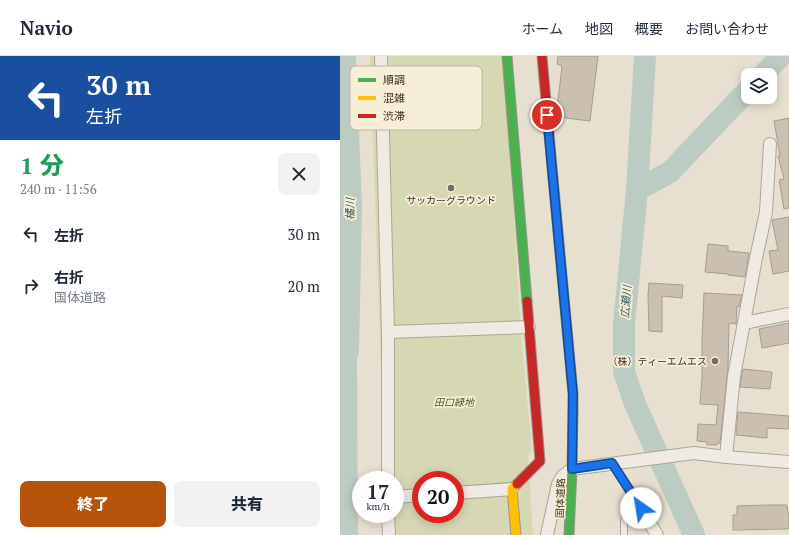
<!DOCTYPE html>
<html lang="ja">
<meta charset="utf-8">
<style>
:root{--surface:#fff;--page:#f2f2f3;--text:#1f2937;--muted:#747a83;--line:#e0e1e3;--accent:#b45309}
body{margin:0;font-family:"PT Serif","Noto Sans JP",serif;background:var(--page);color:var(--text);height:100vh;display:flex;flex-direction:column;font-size:15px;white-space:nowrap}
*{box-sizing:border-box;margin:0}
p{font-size:13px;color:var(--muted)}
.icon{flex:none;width:22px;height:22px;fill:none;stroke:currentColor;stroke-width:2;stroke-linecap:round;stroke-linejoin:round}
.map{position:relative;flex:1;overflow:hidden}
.details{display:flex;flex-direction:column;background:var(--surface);width:340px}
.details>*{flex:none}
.banner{background:#1a4fa0;color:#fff;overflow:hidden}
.fabs{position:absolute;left:401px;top:12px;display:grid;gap:8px}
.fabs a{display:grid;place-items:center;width:36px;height:36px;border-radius:8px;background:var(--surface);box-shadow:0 2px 10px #0003;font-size:20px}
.speed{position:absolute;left:12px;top:415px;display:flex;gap:8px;font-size:20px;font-weight:700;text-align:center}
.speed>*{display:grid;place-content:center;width:52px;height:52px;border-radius:50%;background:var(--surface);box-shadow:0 2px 10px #0003;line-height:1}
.speed small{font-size:10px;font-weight:400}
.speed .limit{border:6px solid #d22;background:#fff;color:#111}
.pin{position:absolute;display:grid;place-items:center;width:34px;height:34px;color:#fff;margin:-17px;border:2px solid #fff;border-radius:50%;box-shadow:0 1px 4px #0007}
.me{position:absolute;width:44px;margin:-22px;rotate:328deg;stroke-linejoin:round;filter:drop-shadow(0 0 3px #0008)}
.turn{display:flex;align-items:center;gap:14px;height:84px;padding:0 20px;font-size:18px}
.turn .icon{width:52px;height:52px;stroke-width:2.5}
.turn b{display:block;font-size:28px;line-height:34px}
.round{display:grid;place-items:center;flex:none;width:42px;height:42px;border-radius:8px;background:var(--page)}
.headline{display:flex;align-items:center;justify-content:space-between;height:68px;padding:0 20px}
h1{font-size:24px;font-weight:800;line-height:30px;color:#1e9e55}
.primary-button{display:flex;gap:8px;margin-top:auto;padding:8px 20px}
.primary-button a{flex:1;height:46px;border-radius:8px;background:var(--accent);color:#fff;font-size:16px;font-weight:800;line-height:46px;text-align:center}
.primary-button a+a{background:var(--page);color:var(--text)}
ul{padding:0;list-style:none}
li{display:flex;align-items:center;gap:12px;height:52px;padding:0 20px}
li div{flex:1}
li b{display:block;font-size:15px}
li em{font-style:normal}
header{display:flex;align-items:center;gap:24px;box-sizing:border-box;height:56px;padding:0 20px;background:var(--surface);border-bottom:1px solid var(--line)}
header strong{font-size:19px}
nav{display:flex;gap:22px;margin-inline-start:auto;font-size:14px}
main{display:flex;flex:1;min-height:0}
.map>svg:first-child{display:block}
.green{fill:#d6d7b3;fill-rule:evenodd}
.water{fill:#bcccc2}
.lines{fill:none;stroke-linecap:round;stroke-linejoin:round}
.river{stroke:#bcccc2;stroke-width:22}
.building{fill:#cbbfb2;stroke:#a89c90}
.lane-casing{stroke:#ada599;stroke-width:8}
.street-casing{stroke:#ada599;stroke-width:14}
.fast-casing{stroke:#9c958a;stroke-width:11}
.slow-casing{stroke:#9c958a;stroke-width:11}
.jam-casing{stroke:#9c958a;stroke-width:11}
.lane{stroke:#efebe3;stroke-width:6}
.street{stroke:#efebe3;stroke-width:12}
.fast{stroke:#4caf50;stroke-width:9}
.slow{stroke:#ffc107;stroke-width:9}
.jam{stroke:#c62828;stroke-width:9}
.route-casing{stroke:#114b97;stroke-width:10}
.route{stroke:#1a73e8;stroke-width:7}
.poi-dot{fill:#786c5e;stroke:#f7eed8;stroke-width:1.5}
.labels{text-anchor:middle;stroke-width:3.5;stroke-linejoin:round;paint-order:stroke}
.poi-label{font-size:10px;fill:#3d2e20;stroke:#f7eed8}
.park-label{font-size:10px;font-style:italic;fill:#4d5a26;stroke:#f7eed8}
.street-label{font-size:10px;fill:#3d2e20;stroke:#f7eed8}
.water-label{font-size:11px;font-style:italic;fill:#2f5d5a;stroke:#f7eed8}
.key{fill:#f7eed8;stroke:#bfb4a1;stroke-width:1}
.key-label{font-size:11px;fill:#3d2e20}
</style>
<header>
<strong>Navio</strong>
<nav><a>ホーム</a><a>地図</a><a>概要</a><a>お問い合わせ</a></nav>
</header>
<main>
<section class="details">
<div class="banner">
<div class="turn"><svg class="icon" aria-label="left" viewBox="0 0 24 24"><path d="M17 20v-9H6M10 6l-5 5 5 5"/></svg><div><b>30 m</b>左折</div></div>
</div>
<div class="headline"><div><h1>1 分</h1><p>240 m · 11:56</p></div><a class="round"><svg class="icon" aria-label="close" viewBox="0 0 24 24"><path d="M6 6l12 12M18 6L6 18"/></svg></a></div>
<ul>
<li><svg class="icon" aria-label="left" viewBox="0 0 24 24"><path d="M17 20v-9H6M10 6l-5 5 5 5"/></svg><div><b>左折</b></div><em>30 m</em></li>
<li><svg class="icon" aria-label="right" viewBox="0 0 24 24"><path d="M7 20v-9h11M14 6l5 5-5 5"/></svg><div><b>右折</b><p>国体道路</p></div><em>20 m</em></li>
</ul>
<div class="primary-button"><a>終了</a><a>共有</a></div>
</section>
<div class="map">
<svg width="449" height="479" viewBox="0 0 449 479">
<rect width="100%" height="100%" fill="#e7e0d1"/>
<!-- green -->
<path class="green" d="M 30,0 L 164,0 L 181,279 L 192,395 L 188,399 L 193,479 L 47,479 L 46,458 L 55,458 L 55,424 L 45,424 ZM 81,424 L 115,424 L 115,458 L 81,458 Z"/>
<!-- water -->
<polygon class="water" points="0,266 17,302 18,479 0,479"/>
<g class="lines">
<!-- river -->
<g class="river">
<polyline points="305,0 297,134 284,268 284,316 295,348 354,479"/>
<polyline points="423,19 441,0"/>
<polyline points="297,134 330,116 408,34"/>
<polyline points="0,302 8,295 11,151 5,0"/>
</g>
</g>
<!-- building -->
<g class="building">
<polygon points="218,0 258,0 250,65 218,61 217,53 222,10 217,8"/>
<polygon points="449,62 449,152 444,153 439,124 444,123 438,100 440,100 434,65"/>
<polygon points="449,161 449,215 433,218 429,195 438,194 432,164"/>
<polygon points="368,188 388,190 388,195 409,197 405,221 388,219 388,218 365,216"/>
<polygon points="309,227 343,229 342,242 322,240 322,276 309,275 308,239"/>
<polygon points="364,237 402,239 399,251 397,250 396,268 389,267 388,312 380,387 377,387 377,389 367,389 367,386 357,385 358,368 376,369 378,349 360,348 362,321 362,284"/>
<polygon points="449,267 449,287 422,292 419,273"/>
<polygon points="403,313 432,316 430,333 400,331"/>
<polygon points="398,356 449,360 449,373 427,372 427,382 396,379"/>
<polygon points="425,449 447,449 448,457 449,457 449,473 393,474 393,459 397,459 397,450"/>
</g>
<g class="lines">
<!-- lane casing -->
<g class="lane-casing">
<polyline id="lane" points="272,407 301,452 284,464 284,479"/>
</g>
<!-- street casing -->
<g class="street-casing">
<g id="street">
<polyline points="41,0 48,276 48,424"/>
<polyline points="404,267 449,258"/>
<polyline points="48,276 189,271"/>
<polyline points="386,401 394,320 416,202 426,156 430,88"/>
<polyline points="115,437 172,433"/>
<polyline points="55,441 81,439"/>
<polyline points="301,452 317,479"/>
<polyline points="48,458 49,479"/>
<polyline points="207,479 218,428 223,420 232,413 354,397 386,401 449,406"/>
</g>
</g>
<!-- fast casing -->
<g class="fast-casing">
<g id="fast">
<polyline points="167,0 187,245"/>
<polyline points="229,479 232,413 233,356"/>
</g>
</g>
<!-- slow casing -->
<g class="slow-casing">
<g id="slow">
<polyline points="213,122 233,338 233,356"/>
<polyline points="176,479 172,433 177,428"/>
</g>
</g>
<!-- jam casing -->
<g class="jam-casing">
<g id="jam">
<polyline points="202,0 213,122"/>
<polyline points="177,428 200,405 187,245"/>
</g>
</g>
<!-- lane -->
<use href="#lane" class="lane"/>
<!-- street -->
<use href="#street" class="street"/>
<!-- fast -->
<use href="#fast" class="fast"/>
<!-- slow -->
<use href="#slow" class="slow"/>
<!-- jam -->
<use href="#jam" class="jam"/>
</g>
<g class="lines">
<!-- route casing -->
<g class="route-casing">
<polyline id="route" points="207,59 233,338 232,413 272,407 301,452"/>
</g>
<!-- route -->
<use href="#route" class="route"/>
</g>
<!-- markers -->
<g class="poi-dot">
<circle cx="111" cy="132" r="4"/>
<circle cx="375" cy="305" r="4"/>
</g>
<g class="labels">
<!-- poi labels -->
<g class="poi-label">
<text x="111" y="148">サッカーグラウンド</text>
<text x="367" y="309" text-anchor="end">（株）ティーエムエス</text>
</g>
<!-- park labels -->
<g class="park-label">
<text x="114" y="350">田口緑地</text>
</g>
<!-- street labels -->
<g class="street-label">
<text transform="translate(220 442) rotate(-88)" y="4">国体道路</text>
</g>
<!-- water labels -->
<g class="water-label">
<text transform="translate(10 153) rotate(-90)" y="4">橘川</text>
<text transform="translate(286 246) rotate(-86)" y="4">広瀬川</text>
</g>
</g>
<!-- legend -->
<rect x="10" y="10" width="132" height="64" rx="6" class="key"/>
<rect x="18" y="22" width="18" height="4" fill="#4caf50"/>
<rect x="18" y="40" width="18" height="4" fill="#ffc107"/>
<rect x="18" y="58" width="18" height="4" fill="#c62828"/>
<g class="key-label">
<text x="43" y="28">順調</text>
<text x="43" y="46">混雑</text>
<text x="43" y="64">渋滞</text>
</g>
</svg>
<div class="fabs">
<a><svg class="icon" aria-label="layers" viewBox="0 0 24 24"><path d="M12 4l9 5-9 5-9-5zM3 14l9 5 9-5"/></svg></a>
</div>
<div class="speed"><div>17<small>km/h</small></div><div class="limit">20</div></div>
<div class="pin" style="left:207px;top:59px;background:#d93025"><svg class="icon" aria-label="arrive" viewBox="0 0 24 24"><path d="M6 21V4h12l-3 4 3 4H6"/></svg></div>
<svg class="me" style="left:301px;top:452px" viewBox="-20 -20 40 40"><circle r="19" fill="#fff"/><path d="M0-13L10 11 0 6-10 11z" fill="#1a73e8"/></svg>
</div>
</main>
